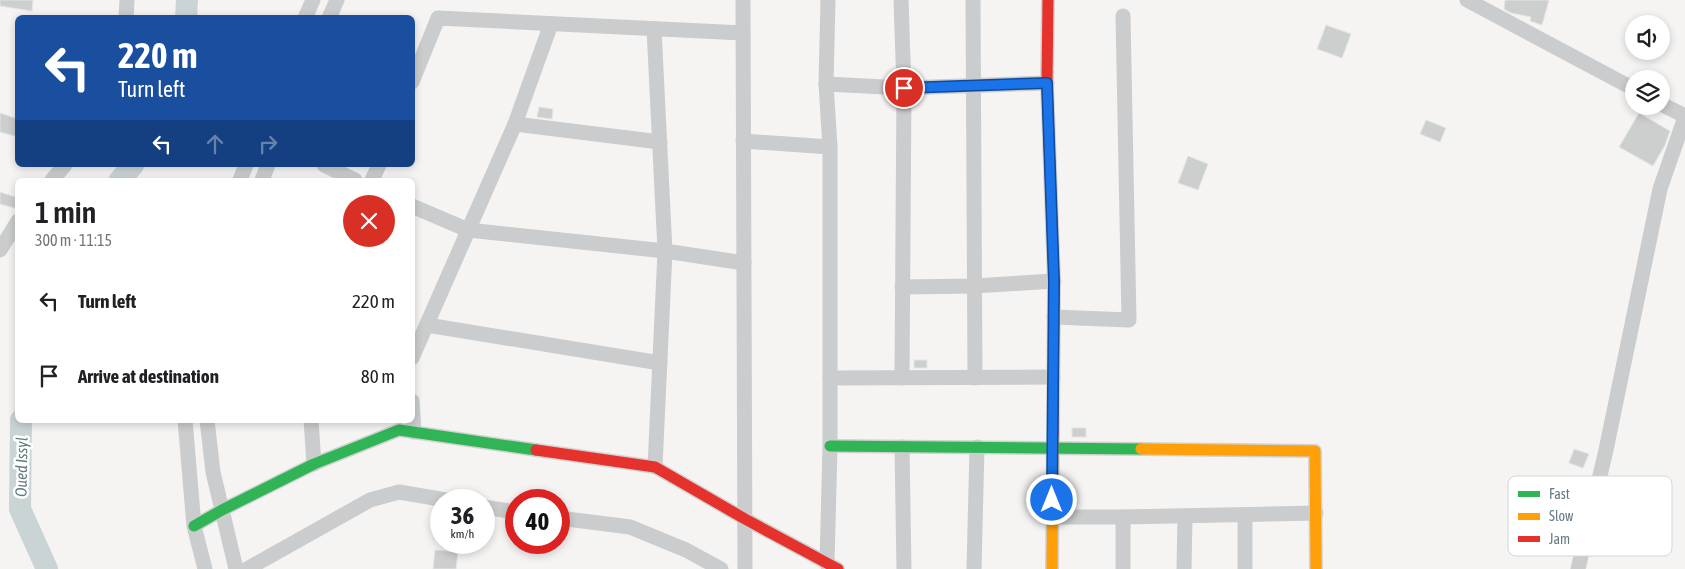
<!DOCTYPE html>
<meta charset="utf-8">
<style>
:root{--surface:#fff;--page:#f6f6f6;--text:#202124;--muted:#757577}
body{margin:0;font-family:"Asap Condensed",sans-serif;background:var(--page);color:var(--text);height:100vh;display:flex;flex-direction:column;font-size:19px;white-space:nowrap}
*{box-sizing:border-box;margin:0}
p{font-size:16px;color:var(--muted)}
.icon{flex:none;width:28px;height:28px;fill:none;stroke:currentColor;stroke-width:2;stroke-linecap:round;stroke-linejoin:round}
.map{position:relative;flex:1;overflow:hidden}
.side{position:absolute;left:15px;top:178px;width:400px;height:245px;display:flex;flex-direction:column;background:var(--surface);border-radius:8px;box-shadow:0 2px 8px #0003}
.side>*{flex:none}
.hud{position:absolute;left:15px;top:15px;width:400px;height:152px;border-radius:8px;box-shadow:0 2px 8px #0003;background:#1a4fa0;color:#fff;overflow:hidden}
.fabs{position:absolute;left:1625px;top:15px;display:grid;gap:10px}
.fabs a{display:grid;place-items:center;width:45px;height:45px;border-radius:50%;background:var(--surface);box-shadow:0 2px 8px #0003;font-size:25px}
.speed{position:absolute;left:430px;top:489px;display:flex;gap:10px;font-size:25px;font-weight:700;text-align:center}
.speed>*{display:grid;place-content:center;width:65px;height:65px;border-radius:50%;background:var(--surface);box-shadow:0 2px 8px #0003;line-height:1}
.speed small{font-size:12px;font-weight:400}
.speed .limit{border:8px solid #d22;background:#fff;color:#111}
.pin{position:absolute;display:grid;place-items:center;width:42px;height:42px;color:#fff;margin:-21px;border:2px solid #fff;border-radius:50%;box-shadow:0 1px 5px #0007}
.me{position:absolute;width:55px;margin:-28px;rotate:0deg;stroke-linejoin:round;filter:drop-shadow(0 0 4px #0008)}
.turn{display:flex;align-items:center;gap:18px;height:105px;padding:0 20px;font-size:22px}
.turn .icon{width:65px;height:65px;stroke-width:2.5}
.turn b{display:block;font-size:35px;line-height:42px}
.lanes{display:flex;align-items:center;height:48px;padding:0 20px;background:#0003;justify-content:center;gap:25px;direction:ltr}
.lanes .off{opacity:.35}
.round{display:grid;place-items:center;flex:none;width:52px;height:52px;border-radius:26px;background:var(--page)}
.head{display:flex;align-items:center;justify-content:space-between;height:85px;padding:0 20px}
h1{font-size:30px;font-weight:600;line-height:38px}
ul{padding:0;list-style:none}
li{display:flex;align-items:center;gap:15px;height:75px;padding:0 20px}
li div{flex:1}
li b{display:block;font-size:19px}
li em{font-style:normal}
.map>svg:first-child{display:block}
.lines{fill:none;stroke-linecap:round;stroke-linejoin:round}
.river{stroke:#cad4d5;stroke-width:22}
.building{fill:#cdcfcf;stroke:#e4e4e3}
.fast-casing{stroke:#d0d2d2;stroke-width:14}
.slow-casing{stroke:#d0d2d2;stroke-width:14}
.jam-casing{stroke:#d0d2d2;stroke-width:14}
.street{stroke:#cacccd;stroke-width:15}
.fast{stroke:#30b455;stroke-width:11}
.slow{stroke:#ff9f0a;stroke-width:11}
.jam{stroke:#e5322d;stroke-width:11}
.route-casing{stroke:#114b97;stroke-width:12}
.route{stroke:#1a73e8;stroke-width:9}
.labels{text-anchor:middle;stroke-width:5;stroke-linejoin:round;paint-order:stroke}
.water-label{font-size:16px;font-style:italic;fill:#607b80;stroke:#fff}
.key{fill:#fff;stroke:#d1d7da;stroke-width:1}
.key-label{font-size:14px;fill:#657a83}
</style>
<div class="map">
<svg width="1685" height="569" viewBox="0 0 1685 569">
<rect width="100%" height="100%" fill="#f5f4f3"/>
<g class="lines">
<!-- river -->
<g class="river">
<polyline points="186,18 187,0"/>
<polyline points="120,180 133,165"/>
<polyline points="21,420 20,509 47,569"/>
</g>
</g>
<!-- building -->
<g class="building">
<polygon points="0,0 33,0 32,11 0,6"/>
<polygon points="1505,0 1549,0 1542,25 1530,21 1531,17 1511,13 1504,9"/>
<polygon points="1326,25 1351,34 1342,58 1317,49"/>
<polygon points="539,107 553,109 552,119 537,117"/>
<polygon points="0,113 18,119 18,137 0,132"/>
<polygon points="1639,113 1670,131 1665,145 1653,166 1619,147"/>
<polygon points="1426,120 1446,128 1440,142 1420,134"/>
<polygon points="1188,156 1208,164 1198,190 1178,183"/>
<polygon points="0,192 18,198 18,209 0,204"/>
<rect x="914" y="360" width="13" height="8"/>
<rect x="1072" y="428" width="14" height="9"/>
<polygon points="1574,449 1589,454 1583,468 1569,463"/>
<polygon points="435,550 458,552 456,569 433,569"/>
</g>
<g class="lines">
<!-- fast casing -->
<g class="fast-casing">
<g id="fast">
<polyline points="830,446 1141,449"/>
<polyline points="194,526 222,510 314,464 399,430 536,450"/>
</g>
</g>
<!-- slow casing -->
<g class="slow-casing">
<g id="slow">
<polyline points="1141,449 1315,451 1316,569"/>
<polyline points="1052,569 1053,434"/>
</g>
</g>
<!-- jam casing -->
<g class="jam-casing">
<g id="jam">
<polyline points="1048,0 1047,83 1054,281 1053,434"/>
<polyline points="536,450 655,467 745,519 838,569"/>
</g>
</g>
<!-- street -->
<g class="street">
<polyline points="743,0 745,569"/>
<polyline points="901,0 904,88 902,378"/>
<polyline points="973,0 975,378"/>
<polyline points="1467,0 1634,89"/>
<polyline points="126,18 127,0"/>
<polyline points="305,18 313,0"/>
<polyline points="329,18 337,0"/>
<polyline points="654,29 665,251 655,467"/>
<polyline points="412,82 438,18 743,33"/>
<polyline points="826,84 904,88 1047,83"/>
<polyline points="1661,104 1685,116"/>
<polyline points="515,124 660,142"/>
<polyline points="743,141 830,147"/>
<polyline points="324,165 355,180"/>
<polyline points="52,180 65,165"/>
<polyline points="240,180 246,165"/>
<polyline points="262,180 268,165"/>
<polyline points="372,180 379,165"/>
<polyline points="412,206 468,230 665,251 744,263"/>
<polyline points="0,250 18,221"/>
<polyline points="902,287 974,286 1054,281"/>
<polyline points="1054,317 1129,320 1123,16"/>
<polyline points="427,325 660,363"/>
<polyline points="412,358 515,124 551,24"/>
<polyline points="830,378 1053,377"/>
<polyline points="412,401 414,432"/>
<polyline points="185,420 194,526 205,569"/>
<polyline points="207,420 213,472 236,569"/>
<polyline points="311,420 314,464"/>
<polyline points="902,447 904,569"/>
<polyline points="484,507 516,512"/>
<polyline points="1245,515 1245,569"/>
<polyline points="1052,517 1123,517 1316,513"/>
<polyline points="559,518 630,527 686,550 721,569"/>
<polyline points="827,564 830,446 830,147 826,84 828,0"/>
<polyline points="247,569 370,500 399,492 446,500"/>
<polyline points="974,569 977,447"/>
<polyline points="1123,569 1123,517"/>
<polyline points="1184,569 1185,516"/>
<polyline points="1578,569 1606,450 1660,189 1685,117"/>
</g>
<!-- fast -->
<use href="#fast" class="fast"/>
<!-- slow -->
<use href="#slow" class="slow"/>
<!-- jam -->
<use href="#jam" class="jam"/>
</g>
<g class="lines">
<!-- route casing -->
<g class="route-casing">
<polyline id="route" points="904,88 1047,83 1054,281 1052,500"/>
</g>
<!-- route -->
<use href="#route" class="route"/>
</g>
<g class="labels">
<!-- water labels -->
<g class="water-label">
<text transform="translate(21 467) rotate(-89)" y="6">Oued Issyl</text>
</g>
</g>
<!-- legend -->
<rect x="1508" y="476" width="164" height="80" rx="8" class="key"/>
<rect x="1518" y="491" width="22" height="6" fill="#30b455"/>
<rect x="1518" y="513" width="22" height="7" fill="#ff9f0a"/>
<rect x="1518" y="536" width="22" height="6" fill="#e5322d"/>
<g class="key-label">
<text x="1549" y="499">Fast</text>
<text x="1549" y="521">Slow</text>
<text x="1549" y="544">Jam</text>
</g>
</svg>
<div class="fabs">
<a><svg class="icon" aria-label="sound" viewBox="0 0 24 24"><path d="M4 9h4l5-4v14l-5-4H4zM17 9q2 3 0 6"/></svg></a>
<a><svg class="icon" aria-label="layers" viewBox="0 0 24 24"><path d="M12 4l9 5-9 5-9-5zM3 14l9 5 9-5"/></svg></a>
</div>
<div class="speed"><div>36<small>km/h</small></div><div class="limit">40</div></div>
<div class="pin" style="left:904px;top:88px;background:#d93025"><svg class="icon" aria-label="arrive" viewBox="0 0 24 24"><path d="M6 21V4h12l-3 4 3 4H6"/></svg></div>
<svg class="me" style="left:1052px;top:500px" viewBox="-20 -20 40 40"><circle r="17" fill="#1a73e8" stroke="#fff" stroke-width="3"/><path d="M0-11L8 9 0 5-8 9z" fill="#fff"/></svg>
<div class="hud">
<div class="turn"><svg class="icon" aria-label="left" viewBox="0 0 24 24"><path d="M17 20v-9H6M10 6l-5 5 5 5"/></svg><div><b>220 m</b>Turn left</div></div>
<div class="lanes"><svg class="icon" aria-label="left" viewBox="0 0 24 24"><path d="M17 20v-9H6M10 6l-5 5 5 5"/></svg><svg class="icon off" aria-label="ahead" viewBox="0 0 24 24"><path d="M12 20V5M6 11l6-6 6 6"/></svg><svg class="icon off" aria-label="right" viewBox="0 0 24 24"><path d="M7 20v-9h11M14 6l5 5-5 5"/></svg></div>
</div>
<section class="side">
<div class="head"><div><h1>1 min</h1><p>300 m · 11:15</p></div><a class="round" style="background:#d93025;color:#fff"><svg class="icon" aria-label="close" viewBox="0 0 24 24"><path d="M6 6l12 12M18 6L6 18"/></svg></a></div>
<ul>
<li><svg class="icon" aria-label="left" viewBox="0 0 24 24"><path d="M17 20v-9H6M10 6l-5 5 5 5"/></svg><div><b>Turn left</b></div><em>220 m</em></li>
<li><svg class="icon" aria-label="arrive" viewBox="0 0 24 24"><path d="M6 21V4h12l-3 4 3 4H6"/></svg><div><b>Arrive at destination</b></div><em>80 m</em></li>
</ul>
</section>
</div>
